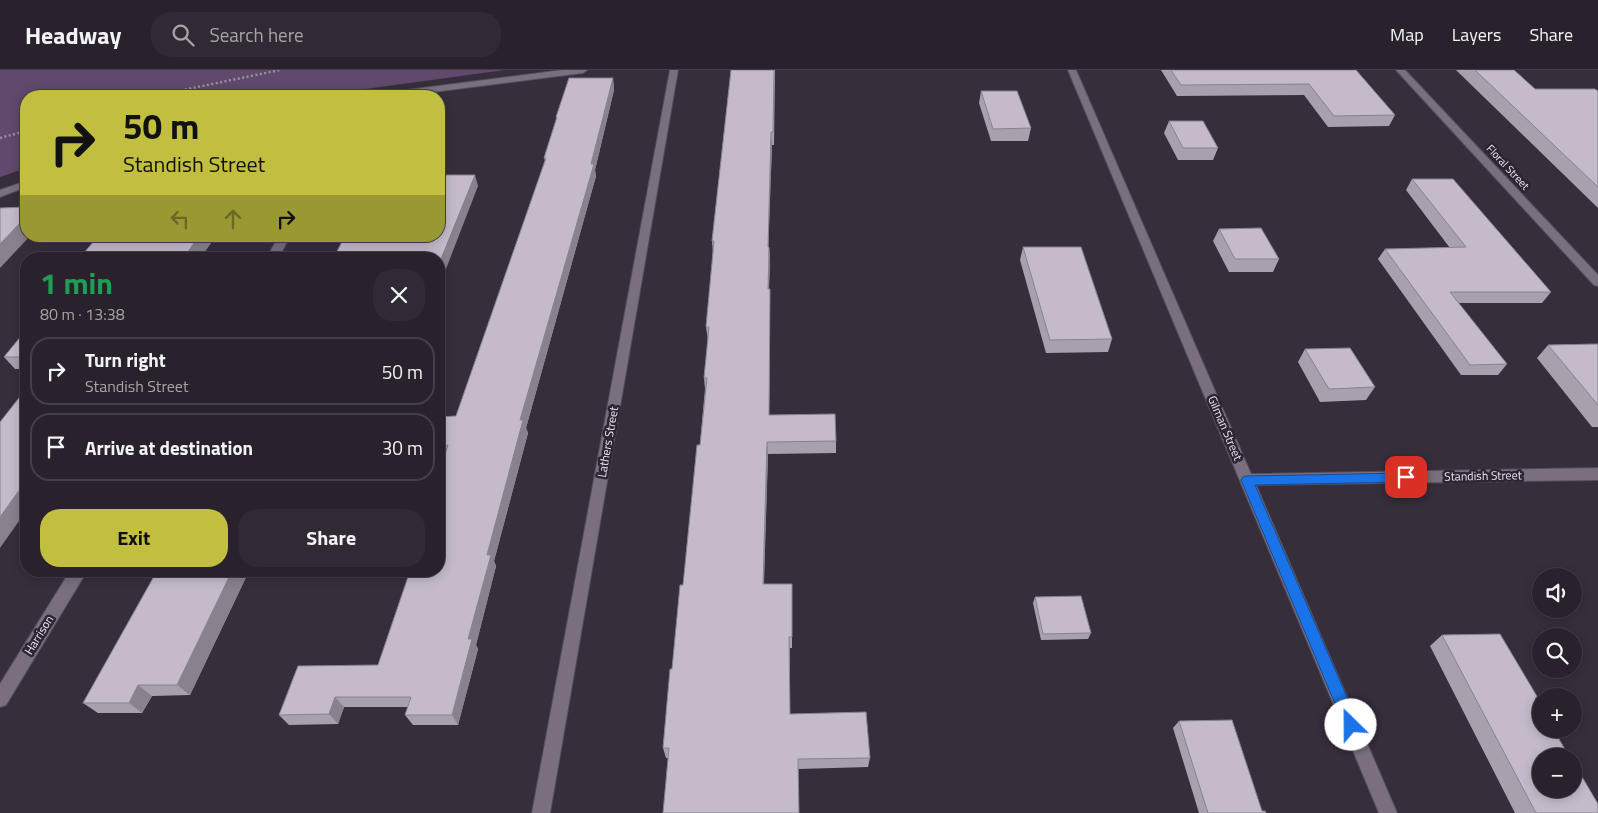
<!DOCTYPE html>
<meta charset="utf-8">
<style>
:root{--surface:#29222d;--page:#312a35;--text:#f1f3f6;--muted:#a5a4aa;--line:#453f49;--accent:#c1be40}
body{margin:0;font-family:"Titillium Web",sans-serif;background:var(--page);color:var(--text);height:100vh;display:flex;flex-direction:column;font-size:19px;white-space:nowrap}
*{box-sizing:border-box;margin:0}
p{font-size:16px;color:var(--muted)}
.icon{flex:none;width:28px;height:28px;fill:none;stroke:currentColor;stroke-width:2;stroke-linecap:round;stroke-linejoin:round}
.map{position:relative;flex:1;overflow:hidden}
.sheet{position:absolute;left:20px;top:182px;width:425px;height:325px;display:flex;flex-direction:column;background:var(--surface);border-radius:20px;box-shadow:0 2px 12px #0003,0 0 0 1px var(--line)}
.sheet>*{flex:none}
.top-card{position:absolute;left:20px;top:20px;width:425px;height:152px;border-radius:20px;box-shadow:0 2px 12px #0003,0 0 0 1px var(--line);background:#c1be40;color:#111;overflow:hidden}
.controls{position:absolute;left:1532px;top:498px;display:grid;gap:10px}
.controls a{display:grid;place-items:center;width:50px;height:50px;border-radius:50%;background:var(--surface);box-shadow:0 2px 12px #0003,0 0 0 1px var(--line);font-size:25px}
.pin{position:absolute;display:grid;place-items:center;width:42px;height:42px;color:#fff;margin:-21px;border-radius:10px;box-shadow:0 2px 8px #0006}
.me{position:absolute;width:55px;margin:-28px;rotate:337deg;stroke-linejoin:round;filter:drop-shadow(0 0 4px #0008)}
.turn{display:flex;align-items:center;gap:18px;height:105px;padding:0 20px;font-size:22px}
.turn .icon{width:65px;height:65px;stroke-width:2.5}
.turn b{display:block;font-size:35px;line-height:42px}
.lanes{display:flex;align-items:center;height:48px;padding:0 20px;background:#0003;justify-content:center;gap:25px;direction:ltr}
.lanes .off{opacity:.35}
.round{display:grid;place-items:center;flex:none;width:52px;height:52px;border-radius:20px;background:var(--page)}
.headline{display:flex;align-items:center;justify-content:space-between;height:85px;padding:0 20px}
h1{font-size:30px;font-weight:700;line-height:38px;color:#1e9e55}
.cta{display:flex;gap:10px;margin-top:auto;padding:10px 20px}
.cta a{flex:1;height:58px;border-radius:20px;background:var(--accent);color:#111;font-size:20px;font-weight:700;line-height:58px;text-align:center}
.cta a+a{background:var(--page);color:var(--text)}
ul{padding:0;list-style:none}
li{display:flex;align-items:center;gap:15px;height:68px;margin:0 10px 8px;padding:0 10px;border:2px solid var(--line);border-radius:20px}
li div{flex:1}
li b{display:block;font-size:19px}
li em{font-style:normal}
header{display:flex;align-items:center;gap:30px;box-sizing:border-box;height:70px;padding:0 25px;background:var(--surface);border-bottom:1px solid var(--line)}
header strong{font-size:24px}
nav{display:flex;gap:28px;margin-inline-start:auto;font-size:18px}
.search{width:350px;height:45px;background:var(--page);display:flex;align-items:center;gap:12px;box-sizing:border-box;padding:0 18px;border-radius:20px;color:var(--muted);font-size:19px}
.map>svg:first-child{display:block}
.green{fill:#60496d}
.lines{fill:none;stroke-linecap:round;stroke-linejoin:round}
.minor-casing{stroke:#544c58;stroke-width:2}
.path{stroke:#98929c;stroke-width:2.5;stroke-dasharray:2 2.5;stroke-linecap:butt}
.minor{fill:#796f7e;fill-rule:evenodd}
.wall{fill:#a9a0ae}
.shaded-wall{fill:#89828d}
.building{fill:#c4baca;stroke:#89828d}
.route{fill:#1a73e8;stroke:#114b97}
.labels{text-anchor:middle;stroke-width:5;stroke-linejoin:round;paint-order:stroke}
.far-street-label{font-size:11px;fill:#ece7ef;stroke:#2d2531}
.street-label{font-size:12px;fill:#ece7ef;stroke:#2d2531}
</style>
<header>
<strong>Headway</strong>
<div class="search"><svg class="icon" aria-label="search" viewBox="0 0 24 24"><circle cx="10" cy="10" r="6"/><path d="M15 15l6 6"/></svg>Search here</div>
<nav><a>Map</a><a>Layers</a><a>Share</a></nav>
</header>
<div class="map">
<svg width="1598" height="743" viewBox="0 0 1598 743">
<rect width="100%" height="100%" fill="#372e3c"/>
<!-- green -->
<polygon class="green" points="0,0 505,0 314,26 26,26 26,98 0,107"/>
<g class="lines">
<!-- minor casing -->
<g class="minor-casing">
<g id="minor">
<polygon points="563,0 587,0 583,3 402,26 378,26 383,23"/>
<polygon points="670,0 678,0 550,743 532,743"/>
<polygon points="1068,0 1076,0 1251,404 1598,398 1598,410 1256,415 1397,743 1379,743"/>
<polygon points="1396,0 1405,0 1598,205 1598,216 1594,215"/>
<polygon points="26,111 26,117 0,127 0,120"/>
<polygon points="279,166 290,166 278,189 266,189"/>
<polygon points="70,501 87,501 6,635 0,637 0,614"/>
</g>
</g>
<!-- path -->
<g class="path">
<polyline points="154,26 280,0"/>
<polyline points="0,68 26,61"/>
</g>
<!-- minor -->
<use href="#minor" class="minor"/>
</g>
<!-- wall -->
<g class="wall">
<polygon points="731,0 775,0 774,75 772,75 768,177 769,177 770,190 769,219 770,219 770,232 769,345 836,371 836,383 768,384 764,514 792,514 792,578 790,578 790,644 870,688 868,697 798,699 666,688 663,678 672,599 683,515 700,375 705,319 704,308 708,270 706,257 713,184 712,171"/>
<polygon points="1161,0 1356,0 1395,45 1389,56 1328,57 1304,25 1177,26"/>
<polygon points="1456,0 1514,0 1535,19 1598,21 1598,138"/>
<polygon points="613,8 614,20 595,100 596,106 526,358 528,363 494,491 496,496 476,575 478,579 458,655 413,655 405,645 408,637 344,637 338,654 289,655 279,645 378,595 439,501 444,388 439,388 439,347 456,346 545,91 544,88 556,50 556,47"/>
<polygon points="981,21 1031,58 1028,71 991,71 979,33"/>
<polygon points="1169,51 1218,78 1213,90 1178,90 1164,63"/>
<polygon points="1412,109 1551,222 1542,233 1458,233 1507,294 1498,305 1461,305 1378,189 1385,179 1450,178 1406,120"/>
<polygon points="1219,159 1279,189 1273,202 1229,202 1213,171"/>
<polygon points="1023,177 1112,269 1108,282 1046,283 1020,190"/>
<polygon points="26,260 26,299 15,299 4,287"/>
<polygon points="1598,274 1598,357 1592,357 1537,288 1548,275"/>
<polygon points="1305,279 1375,317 1366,330 1320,332 1298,292"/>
<polygon points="157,501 249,501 190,625 152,626 142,643 98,643 83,633"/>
<polygon points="1035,527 1091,563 1088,569 1041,570 1033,533"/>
<polygon points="1442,565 1538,628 1536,630 1598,743 1515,743 1430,576"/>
<polygon points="1179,651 1262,741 1266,743 1199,743 1173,658"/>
</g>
<!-- shaded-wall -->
<g class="shaded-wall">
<polygon points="613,8 614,20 595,100 596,106 526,358 528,363 494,491 496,496 476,575 478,579 458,655 452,645 487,485 520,350"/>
<polygon points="771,62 772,75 768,190 768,177"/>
<polygon points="475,105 478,116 439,217 439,194"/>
<polygon points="26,147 26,166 30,166 0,198 0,174"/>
<polygon points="199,166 216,166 200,189 183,189"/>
<polygon points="769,177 770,190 768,232 768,219"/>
<polygon points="767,372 768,384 763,526 763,514"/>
<polygon points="26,411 26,441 0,478 0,447"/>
<polygon points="232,501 249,501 190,625 177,615"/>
<polygon points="138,615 152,626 142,643 129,633"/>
<polygon points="335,627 344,637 338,654 329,644"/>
</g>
<!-- building -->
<g class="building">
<polygon points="731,0 774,0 773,62 771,62 768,177 769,177 768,219 770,219 769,345 835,344 836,371 767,372 763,514 792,514 792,567 789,567 790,644 866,642 870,688 798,689 799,743 663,743 669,678 663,678 670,599 672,599 680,515 683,515 697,375 700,375 707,308 704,308 709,257 706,257 714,171 712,171"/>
<polygon points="1171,0 1356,0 1395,45 1334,46 1309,14 1181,15"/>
<polygon points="1475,0 1514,0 1535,19 1595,19 1598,21 1598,117"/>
<polygon points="569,8 613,8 591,94 594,94 520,350 523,350 487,485 491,485 468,569 472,569 452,645 405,645 411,627 335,627 329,644 279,645 298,596 378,595 410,501 439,501 439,405 448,375 439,376 439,347 456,346 546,88 544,88 557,47 556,47"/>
<polygon points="981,21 1017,21 1031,58 993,59"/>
<polygon points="1169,51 1203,51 1218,78 1183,78"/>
<polygon points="439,105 475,105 439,194 439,189 333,189 345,166 439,166"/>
<polygon points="1412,109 1453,109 1551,222 1450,222 1507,294 1470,295 1385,179 1466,177"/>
<polygon points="26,137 26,147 0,174 0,138"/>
<polygon points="1261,158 1279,189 1235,189 1219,159"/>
<polygon points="98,166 199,166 183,189 79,189"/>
<polygon points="1023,177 1081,177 1112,269 1050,270"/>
<polygon points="26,260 26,287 4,287"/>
<polygon points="1598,274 1598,335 1548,275"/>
<polygon points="1350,278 1375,317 1329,319 1305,279"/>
<polygon points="26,319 26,411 0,447 0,352"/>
<polygon points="157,501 232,501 177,615 138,615 129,633 83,633"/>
<polygon points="1081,526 1091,563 1043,564 1035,527"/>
<polygon points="1500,564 1538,628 1535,628 1541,639 1541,659 1553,659 1569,686 1541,686 1541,719 1574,719 1574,693 1598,734 1598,743 1536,743 1442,565"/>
<polygon points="1232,650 1262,741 1265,741 1266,743 1208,743 1179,651"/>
</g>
<!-- route -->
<polygon class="route" points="1406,403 1411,404 1412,407 1411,410 1406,412 1255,415 1359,655 1356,660 1351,662 1346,660 1241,410 1243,407 1247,406"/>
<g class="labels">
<!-- far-street labels -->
<g class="far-street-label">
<text transform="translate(1508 97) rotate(47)" y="4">Floral Street</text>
</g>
<!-- street labels -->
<g class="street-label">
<text transform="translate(1225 358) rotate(67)" y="4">Gilman Street</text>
<text transform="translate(608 372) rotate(-80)" y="4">Lathers Street</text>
<text transform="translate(1483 406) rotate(-1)" y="4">Standish Street</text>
<text transform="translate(39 565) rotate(-58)" y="4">Harrison</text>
</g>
</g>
</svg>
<div class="controls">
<a><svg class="icon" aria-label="sound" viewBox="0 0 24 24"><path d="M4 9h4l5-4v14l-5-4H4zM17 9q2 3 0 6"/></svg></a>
<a><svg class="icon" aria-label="search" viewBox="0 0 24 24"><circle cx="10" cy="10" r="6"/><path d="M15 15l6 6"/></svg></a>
<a>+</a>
<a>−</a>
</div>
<div class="pin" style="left:1406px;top:407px;background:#d93025"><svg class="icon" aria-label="arrive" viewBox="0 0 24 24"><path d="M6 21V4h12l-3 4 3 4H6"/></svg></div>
<svg class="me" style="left:1351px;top:655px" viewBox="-20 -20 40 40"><circle r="19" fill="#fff"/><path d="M0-13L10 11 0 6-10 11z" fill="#1a73e8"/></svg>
<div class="top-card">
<div class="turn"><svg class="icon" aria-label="right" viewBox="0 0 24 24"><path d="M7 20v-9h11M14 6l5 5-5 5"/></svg><div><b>50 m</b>Standish Street</div></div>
<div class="lanes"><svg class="icon off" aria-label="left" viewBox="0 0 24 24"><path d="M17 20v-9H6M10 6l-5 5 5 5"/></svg><svg class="icon off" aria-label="ahead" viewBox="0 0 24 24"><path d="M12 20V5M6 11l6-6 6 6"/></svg><svg class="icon" aria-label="right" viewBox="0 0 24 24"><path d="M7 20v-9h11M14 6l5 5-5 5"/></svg></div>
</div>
<section class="sheet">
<div class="headline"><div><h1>1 min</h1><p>80 m · 13:38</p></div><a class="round"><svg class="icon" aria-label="close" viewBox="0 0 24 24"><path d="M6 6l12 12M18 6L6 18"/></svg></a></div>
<ul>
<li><svg class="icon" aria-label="right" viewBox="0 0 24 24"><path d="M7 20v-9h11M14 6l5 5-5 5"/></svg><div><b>Turn right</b><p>Standish Street</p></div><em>50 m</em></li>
<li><svg class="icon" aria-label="arrive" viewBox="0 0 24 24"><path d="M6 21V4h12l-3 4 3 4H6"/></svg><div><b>Arrive at destination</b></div><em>30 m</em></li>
</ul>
<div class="cta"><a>Exit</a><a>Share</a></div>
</section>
</div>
